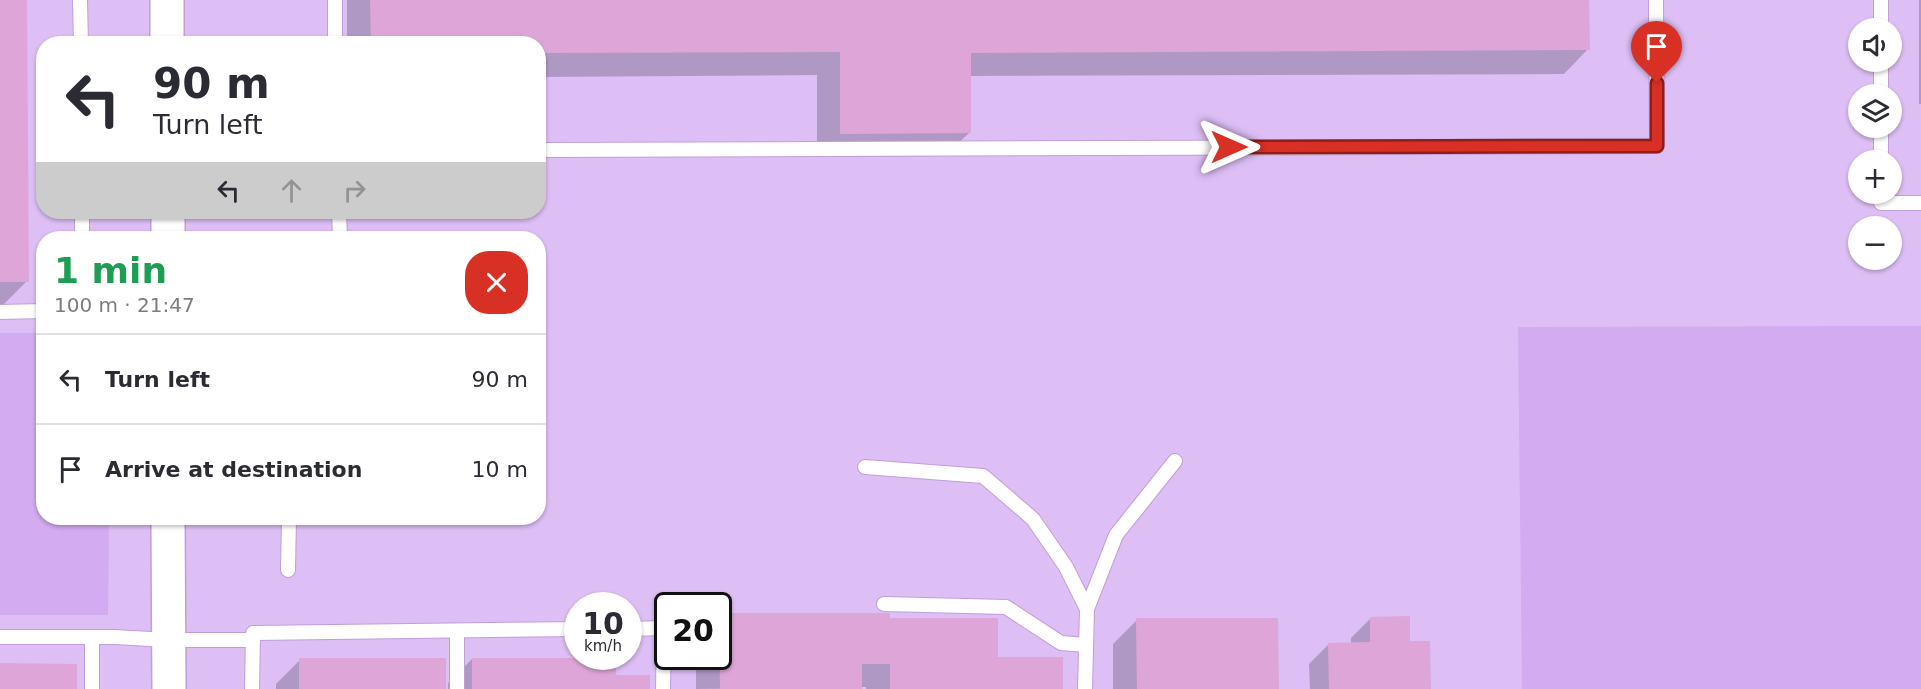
<!DOCTYPE html>
<meta charset="utf-8">
<style>
:root{--surface:#fff;--page:#f7f7f7;--text:#2b2b33;--muted:#7c7c81;--line:#e1e1e2}
body{margin:0;font-family:"DejaVu Sans",sans-serif;background:var(--page);color:var(--text);height:100vh;display:flex;flex-direction:column;font-size:22px;white-space:nowrap}
*{box-sizing:border-box;margin:0}
p{font-size:20px;color:var(--muted)}
.icon{flex:none;width:33px;height:33px;fill:none;stroke:currentColor;stroke-width:2;stroke-linecap:round;stroke-linejoin:round}
.map{position:relative;flex:1;overflow:hidden}
.sheet{position:absolute;left:36px;top:231px;width:510px;height:294px;display:flex;flex-direction:column;background:var(--surface);border-radius:24px;box-shadow:0 2px 4px #0004}
.sheet>*{flex:none}
.hud{position:absolute;left:36px;top:36px;width:510px;height:183px;border-radius:24px;box-shadow:0 2px 4px #0004;background:#fff;color:var(--text);overflow:hidden}
.tools{position:absolute;left:1848px;top:18px;display:grid;gap:12px}
.tools a{display:grid;place-items:center;width:54px;height:54px;border-radius:50%;background:var(--surface);box-shadow:0 2px 4px #0004;font-size:30px}
.speed{position:absolute;left:564px;top:592px;display:flex;gap:12px;font-size:30px;font-weight:700;text-align:center}
.speed>*{display:grid;place-content:center;width:78px;height:78px;border-radius:50%;background:var(--surface);box-shadow:0 2px 4px #0004;line-height:1}
.speed small{font-size:15px;font-weight:400}
.speed .limit{border:3px solid #111;border-radius:9px;background:#fff;color:#111}
.pin{position:absolute;display:grid;place-items:center;width:51px;height:51px;color:#fff;margin:-62px -26px;border-radius:50% 50% 50% 0;rotate:-45deg;box-shadow:0 0 6px #0007}
.pin .icon{rotate:45deg}
.me{position:absolute;width:66px;margin:-33px;rotate:90deg;stroke-linejoin:round;filter:drop-shadow(0 0 4px #0008)}
.turn{display:flex;align-items:center;gap:21px;height:126px;padding:0 18px;font-size:27px}
.turn .icon{width:78px;height:78px;stroke-width:2.5}
.turn b{display:block;font-size:42px;line-height:51px}
.lanes{display:flex;align-items:center;height:57px;padding:0 18px;background:#0003;justify-content:center;gap:30px;direction:ltr}
.lanes .off{opacity:.35}
.round{display:grid;place-items:center;flex:none;width:63px;height:63px;border-radius:24px;background:var(--page)}
.head{display:flex;align-items:center;justify-content:space-between;height:102px;padding:0 18px}
h1{font-size:36px;font-weight:800;line-height:45px;color:#1e9e55}
ul{padding:0;list-style:none}
li{display:flex;align-items:center;gap:18px;height:90px;padding:0 18px;border-top:2px solid var(--line)}
li div{flex:1}
li b{display:block;font-size:22px}
li em{font-style:normal}
.map>svg:first-child{display:block}
.built{fill:#ddbef5;fill-rule:evenodd}
.green{fill:#d3abf0}
.shadow{fill:#0003}
.building{fill:#dea6d8}
.lines{fill:none;stroke-linecap:round;stroke-linejoin:round}
.lane-casing{stroke:#c19edb;stroke-width:16}
.secondary-casing{stroke:#c19edb;stroke-width:36}
.lane{stroke:#fff;stroke-width:14}
.secondary{stroke:#fff;stroke-width:33}
.route-casing{stroke:#8d1f18;stroke-width:15}
.route{stroke:#d93025;stroke-width:10}
</style>
<div class="map">
<svg width="1921" height="689" viewBox="0 0 1921 689">
<rect width="100%" height="100%" fill="#e9ccff"/>
<!-- built -->
<path class="built" d="M 0,0 L 1921,0 L 1921,689 L 0,689 ZM 1858,28 L 1892,28 L 1892,62 L 1858,62 ZM 44,44 L 538,44 L 538,212 L 44,212 ZM 1858,94 L 1892,94 L 1892,128 L 1858,128 ZM 1858,160 L 1892,160 L 1892,194 L 1858,194 ZM 1858,226 L 1892,226 L 1892,260 L 1858,260 ZM 44,238 L 538,238 L 538,518 L 44,518 ZM 578,606 L 628,606 L 628,657 L 578,657 ZM 668,606 L 718,606 L 718,657 L 668,657 Z"/>
<!-- green -->
<g class="green">
<polygon points="1921,326 1921,689 1522,689 1518,327"/>
<polygon points="0,333 43,333 44,518 109,518 108,615 0,615"/>
</g>
<!-- shadow -->
<g class="shadow">
<polygon points="0,0 26,0 27,281 3,305 0,305"/>
<polygon points="347,0 1588,0 1588,49 1564,74 970,76 970,132 945,156 817,157 817,75 538,77 538,44 347,44"/>
<rect x="1919" y="0" width="2" height="104"/>
<polygon points="720,615 888,620 997,659 1062,689 866,689 866,687 696,689 696,657 718,657"/>
<polygon points="1371,618 1429,689 1310,689 1309,664 1329,644 1351,644 1351,638"/>
<polygon points="1137,620 1277,689 1113,689 1113,644"/>
<polygon points="472,659 614,676 648,689 448,689 448,683"/>
<polygon points="300,660 444,689 276,689 276,684"/>
</g>
<!-- building -->
<g class="building">
<polygon points="0,0 27,0 29,282 0,282"/>
<polygon points="370,0 1589,0 1590,50 971,53 971,133 840,134 840,52 538,53 538,44 371,44"/>
<polygon points="719,613 890,613 890,618 998,618 998,657 1063,657 1063,689 890,689 890,664 862,664 862,689 720,689"/>
<polygon points="1410,616 1410,641 1430,641 1431,689 1329,689 1328,643 1370,642 1370,617"/>
<polygon points="1136,618 1278,618 1279,689 1137,689"/>
<rect x="299" y="658" width="147" height="31"/>
<polygon points="472,658 616,658 616,675 650,675 650,689 472,689"/>
<polygon points="0,663 77,664 77,689 0,689"/>
</g>
<g class="lines">
<!-- lane casing -->
<g class="lane-casing">
<g id="lane">
<polyline points="80,0 81,44"/>
<polyline points="335,0 335,44"/>
<polyline points="1881,0 1881,28"/>
<polyline points="1881,62 1881,94"/>
<polyline points="1881,128 1881,160"/>
<polyline points="538,150 1657,146 1656,0"/>
<polyline points="1881,194 1881,203 1921,203"/>
<polyline points="82,212 82,238"/>
<polyline points="339,212 340,238"/>
<polyline points="0,312 44,311"/>
<polyline points="865,467 983,476 1033,519 1066,567 1087,609 1085,689"/>
<polyline points="288,570 289,518"/>
<polyline points="884,604 1006,607 1061,643 1086,645"/>
<polyline points="1087,609 1116,535 1175,461"/>
<polyline points="628,629 664,628 663,689"/>
<polyline points="0,637 115,637 168,640 253,640"/>
<polyline points="92,637 92,689"/>
<polyline points="252,689 253,633 578,629"/>
<polyline points="457,689 457,631"/>
</g>
</g>
<!-- secondary casing -->
<g class="secondary-casing">
<g id="secondary">
<polyline points="167,0 167,44"/>
<polyline points="168,212 168,238"/>
<polyline points="168,518 169,689"/>
</g>
</g>
<!-- lane -->
<use href="#lane" class="lane"/>
<!-- secondary -->
<use href="#secondary" class="secondary"/>
</g>
<g class="lines">
<!-- route casing -->
<g class="route-casing">
<polyline id="route" points="1229,147 1657,146 1657,83"/>
</g>
<!-- route -->
<use href="#route" class="route"/>
</g>
</svg>
<div class="tools">
<a><svg class="icon" aria-label="sound" viewBox="0 0 24 24"><path d="M4 9h4l5-4v14l-5-4H4zM17 9q2 3 0 6"/></svg></a>
<a><svg class="icon" aria-label="layers" viewBox="0 0 24 24"><path d="M12 4l9 5-9 5-9-5zM3 14l9 5 9-5"/></svg></a>
<a>+</a>
<a>−</a>
</div>
<div class="speed"><div>10<small>km/h</small></div><div class="limit">20</div></div>
<div class="pin" style="left:1657px;top:83px;background:#d93025"><svg class="icon" aria-label="arrive" viewBox="0 0 24 24"><path d="M6 21V4h12l-3 4 3 4H6"/></svg></div>
<svg class="me" style="left:1229px;top:147px" viewBox="-20 -20 40 40"><path d="M0-17L14 15 0 8-14 15z" fill="#d93025" stroke="#fff" stroke-width="4"/></svg>
<div class="hud">
<div class="turn"><svg class="icon" aria-label="left" viewBox="0 0 24 24"><path d="M17 20v-9H6M10 6l-5 5 5 5"/></svg><div><b>90 m</b>Turn left</div></div>
<div class="lanes"><svg class="icon" aria-label="left" viewBox="0 0 24 24"><path d="M17 20v-9H6M10 6l-5 5 5 5"/></svg><svg class="icon off" aria-label="ahead" viewBox="0 0 24 24"><path d="M12 20V5M6 11l6-6 6 6"/></svg><svg class="icon off" aria-label="right" viewBox="0 0 24 24"><path d="M7 20v-9h11M14 6l5 5-5 5"/></svg></div>
</div>
<section class="sheet">
<div class="head"><div><h1>1 min</h1><p>100 m · 21:47</p></div><a class="round" style="background:#d93025;color:#fff"><svg class="icon" aria-label="close" viewBox="0 0 24 24"><path d="M6 6l12 12M18 6L6 18"/></svg></a></div>
<ul>
<li><svg class="icon" aria-label="left" viewBox="0 0 24 24"><path d="M17 20v-9H6M10 6l-5 5 5 5"/></svg><div><b>Turn left</b></div><em>90 m</em></li>
<li><svg class="icon" aria-label="arrive" viewBox="0 0 24 24"><path d="M6 21V4h12l-3 4 3 4H6"/></svg><div><b>Arrive at destination</b></div><em>10 m</em></li>
</ul>
</section>
</div>
